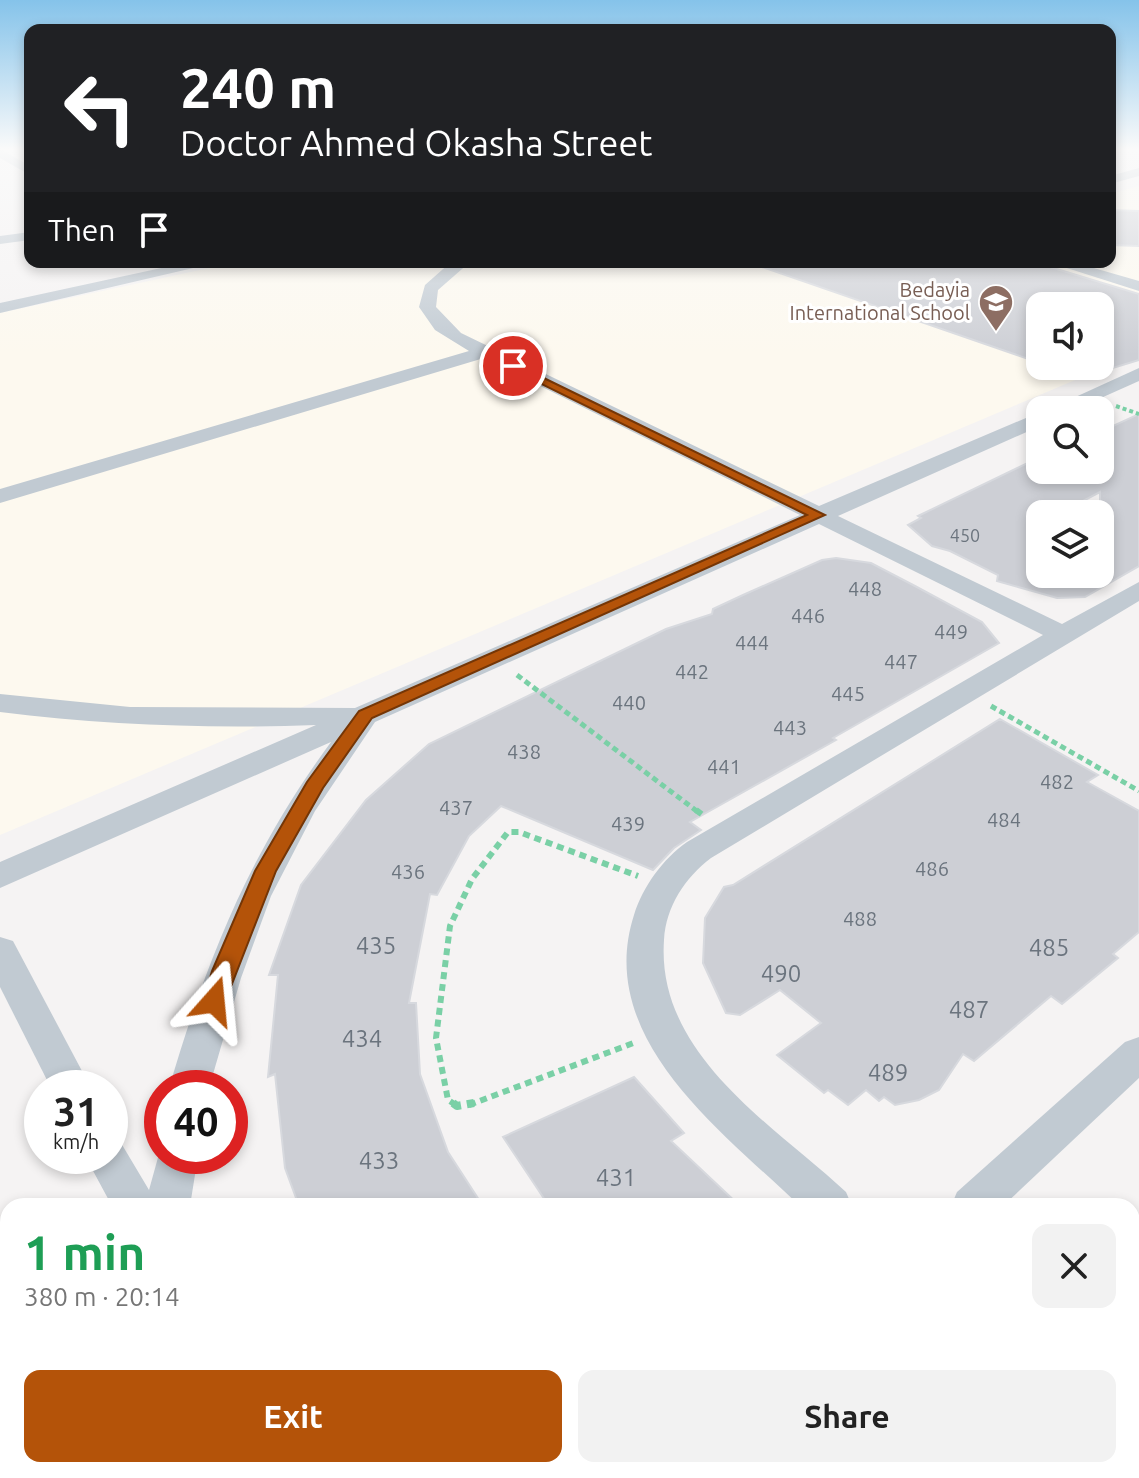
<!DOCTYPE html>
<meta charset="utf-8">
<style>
:root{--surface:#fff;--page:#f2f2f2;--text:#222;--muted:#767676;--accent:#b45309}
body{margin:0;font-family:Ubuntu,sans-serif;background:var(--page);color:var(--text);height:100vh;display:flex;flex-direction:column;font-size:30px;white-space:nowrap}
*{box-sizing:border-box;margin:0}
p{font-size:26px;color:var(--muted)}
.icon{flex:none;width:44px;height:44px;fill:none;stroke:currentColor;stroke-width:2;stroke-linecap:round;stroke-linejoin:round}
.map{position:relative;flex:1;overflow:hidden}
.panel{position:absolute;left:0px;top:1198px;width:1140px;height:280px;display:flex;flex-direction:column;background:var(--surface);border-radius:24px 24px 0 0;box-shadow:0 4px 12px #0003}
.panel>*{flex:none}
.top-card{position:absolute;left:24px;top:24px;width:1092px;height:244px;border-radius:16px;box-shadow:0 4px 12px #0003;background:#202124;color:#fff;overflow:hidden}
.controls{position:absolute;left:1026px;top:292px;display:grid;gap:16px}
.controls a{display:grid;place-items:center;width:88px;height:88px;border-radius:16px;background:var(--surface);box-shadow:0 4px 12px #0003;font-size:40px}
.speed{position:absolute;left:24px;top:1070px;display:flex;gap:16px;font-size:40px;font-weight:700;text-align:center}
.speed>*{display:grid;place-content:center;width:104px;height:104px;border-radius:50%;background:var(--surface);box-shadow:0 4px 12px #0003;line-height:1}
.speed small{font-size:20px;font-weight:400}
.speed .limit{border:12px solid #d22;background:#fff;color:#111}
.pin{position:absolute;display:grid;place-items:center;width:68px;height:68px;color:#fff;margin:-34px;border:4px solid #fff;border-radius:50%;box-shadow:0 2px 8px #0007}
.me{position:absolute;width:88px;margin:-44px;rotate:18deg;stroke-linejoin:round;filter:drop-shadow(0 0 6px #0008)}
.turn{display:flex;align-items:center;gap:28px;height:168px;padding:0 24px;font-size:36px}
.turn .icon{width:104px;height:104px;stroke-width:2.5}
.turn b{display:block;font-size:56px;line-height:68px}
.then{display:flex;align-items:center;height:76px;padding:0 24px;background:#0003;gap:16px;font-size:30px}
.round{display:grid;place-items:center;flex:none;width:84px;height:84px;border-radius:16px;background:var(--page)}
.headline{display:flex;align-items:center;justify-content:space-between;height:136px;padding:0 24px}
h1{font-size:48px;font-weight:600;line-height:60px;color:#1e9e55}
.action{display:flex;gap:16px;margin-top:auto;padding:16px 24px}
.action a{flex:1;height:92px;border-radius:16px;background:var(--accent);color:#fff;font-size:32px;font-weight:600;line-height:92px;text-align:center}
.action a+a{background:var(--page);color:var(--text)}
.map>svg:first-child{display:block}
.commercial{fill:#fdf9ef;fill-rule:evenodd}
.building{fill:#cdcfd5;stroke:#d7d9de;stroke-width:2;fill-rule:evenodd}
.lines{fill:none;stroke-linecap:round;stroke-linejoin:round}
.path-far3{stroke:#7ad0a6;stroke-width:4;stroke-dasharray:4 3;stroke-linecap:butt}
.path-far2{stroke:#7ad0a6;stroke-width:5;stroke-dasharray:6 4;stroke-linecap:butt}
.path-far1{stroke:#7ad0a6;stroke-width:6;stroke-dasharray:7 5;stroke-linecap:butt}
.path{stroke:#7ad0a6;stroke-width:8;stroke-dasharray:9 6;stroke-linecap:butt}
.minor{fill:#c1cad2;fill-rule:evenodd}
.route{fill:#b45309;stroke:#753606;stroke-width:2}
.labels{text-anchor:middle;stroke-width:6;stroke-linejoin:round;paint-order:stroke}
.far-number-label{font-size:18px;fill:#6b747e}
.far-education-label{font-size:20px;fill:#785e54;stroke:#fff;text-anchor:end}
.number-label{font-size:20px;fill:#6b747e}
.near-number-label{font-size:24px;fill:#6b747e}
</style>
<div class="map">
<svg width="1139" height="1478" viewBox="0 0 1139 1478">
<rect width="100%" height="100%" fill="#f5f3f3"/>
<!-- commercial -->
<path class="commercial" d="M 1139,186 L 1139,353 L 0,835 L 0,313 L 237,262 L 1110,262 L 1110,194 ZM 1040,306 L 1100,306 L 1100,366 L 1040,366 Z"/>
<!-- building -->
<g class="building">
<polygon points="1110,210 1139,211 1139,246 1110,245"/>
<polygon points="760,262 1034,262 1139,294 1139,360 1100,372 1100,306 1040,306 1040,363 759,266"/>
<path d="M 1139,414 L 1139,566 L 1085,597 L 1057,598 L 997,581 L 998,575 L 950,551 L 932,546 L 908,525 L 921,518 L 918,516 L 1040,457 L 1040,470 L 1100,470 L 1100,432 ZM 1100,492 L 1100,574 L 1040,574 L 1040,501 L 1064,511 Z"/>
<polygon points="836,558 871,563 915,586 982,622 999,643 833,738 836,740 690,822 701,830 674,848 653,870 501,806 469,836 437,895 430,894 409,1003 416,1003 420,1074 448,1152 483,1206 299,1206 285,1168 275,1074 268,1077 278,975 269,975 301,885 366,800 429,744 666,629 712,614 713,609 743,595 822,560"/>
<polygon points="1000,719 1098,775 1087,782 1139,811 1139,932 1113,954 1118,958 1062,1004 1051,996 974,1061 963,1054 939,1090 919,1100 895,1105 884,1097 879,1101 866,1090 848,1105 828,1090 824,1093 777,1055 821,1023 780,990 740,1015 726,1013 703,963 705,918 724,887 733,885"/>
<polygon points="634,1077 684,1133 671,1141 740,1206 549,1206 503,1137"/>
</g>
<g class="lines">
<!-- path-far3 -->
<polyline class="path-far3" points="1116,406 1139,414"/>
<!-- path-far2 -->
<g class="path-far2">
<polyline points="517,675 698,812"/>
<polyline points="991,706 1139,791"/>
</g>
<!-- path-far1 -->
<g class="path-far1">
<polyline points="696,810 704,816"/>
<polyline points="456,1105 448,1100 436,1038 450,926 472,879 508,832 519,832 638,876"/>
<polyline points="469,1105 636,1042"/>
</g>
<!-- path -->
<polyline class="path" points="453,1103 457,1106 474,1103"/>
<!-- minor -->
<g class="minor">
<polygon points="0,149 30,166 30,175 0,158"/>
<polygon points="1139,168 1139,176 1110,184 1110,176"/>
<polygon points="30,232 30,240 0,244 0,236"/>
<polygon points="189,262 219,262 0,313 0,303"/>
<path d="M 451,262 L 470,262 L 438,290 L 436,307 L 461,333 L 819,506 L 1040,412 L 1040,426 L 838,516 L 1062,624 L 1139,582 L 1139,601 L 711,858 C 685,878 666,906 664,940 C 656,1054 772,1124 846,1192 L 852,1206 L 800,1206 C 723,1132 594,1039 634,915 C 643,886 663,859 687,842 L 1043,635 L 819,524 L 375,722 L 315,811 L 271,896 L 241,978 L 209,1088 L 169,1088 C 208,956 249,854 331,742 L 0,888 L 0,862 L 316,725 C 210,729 105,725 0,712 L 0,694 L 130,707 L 355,708 L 800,515 L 484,358 L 0,503 L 0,489 L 469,351 L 435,330 L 419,307 L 425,285 Z"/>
<polygon points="1048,262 1073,262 1139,281 1139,291"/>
<polygon points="1139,368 1139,381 1074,410 1047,410"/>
<polygon points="0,937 13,941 91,1088 51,1088 0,987"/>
<polygon points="1139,1037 1139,1078 1003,1206 951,1206 957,1192 1125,1042"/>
<polygon points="110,1139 121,1143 149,1190 162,1143 162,1156 198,1156 190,1206 112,1206 85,1156 110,1156"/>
<polygon points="8,1251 8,1297 0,1300 0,1254"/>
<polygon points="279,1470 339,1470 342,1478 282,1478"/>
<polygon points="655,1470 713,1470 710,1478 652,1478"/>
</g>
</g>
<!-- sky -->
<linearGradient id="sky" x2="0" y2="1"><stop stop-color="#85c3ea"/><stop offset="0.42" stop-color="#fafafa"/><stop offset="1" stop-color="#fafafa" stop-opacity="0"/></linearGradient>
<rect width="1139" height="355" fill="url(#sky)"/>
<!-- route -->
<polygon class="route" points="513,363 825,515 372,718 323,788 276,871 223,1007 206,1007 203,1001 212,971 255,871 307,782 359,711 807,515 509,368"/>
<!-- icons -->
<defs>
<g id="school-pin" transform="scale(1.8)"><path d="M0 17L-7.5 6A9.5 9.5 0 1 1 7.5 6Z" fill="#8d6e63" stroke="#fff"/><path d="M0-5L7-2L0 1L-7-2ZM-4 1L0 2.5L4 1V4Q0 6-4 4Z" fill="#fff"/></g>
</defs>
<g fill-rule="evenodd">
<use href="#school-pin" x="996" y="302"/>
</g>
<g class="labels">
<!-- far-number labels -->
<g class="far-number-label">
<text x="965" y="542">450</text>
</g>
<!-- far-education labels -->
<g class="far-education-label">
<text x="970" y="297">Bedayia<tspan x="970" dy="23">International School</tspan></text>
</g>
<!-- number labels -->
<g class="number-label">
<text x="865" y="596">448</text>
<text x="808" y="623">446</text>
<text x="951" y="639">449</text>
<text x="752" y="650">444</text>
<text x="901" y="669">447</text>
<text x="692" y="679">442</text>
<text x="848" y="701">445</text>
<text x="629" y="710">440</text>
<text x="790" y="735">443</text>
<text x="524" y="759">438</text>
<text x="724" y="774">441</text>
<text x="1057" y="789">482</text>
<text x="456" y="815">437</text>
<text x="1004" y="827">484</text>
<text x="628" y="831">439</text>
<text x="932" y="876">486</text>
<text x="408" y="879">436</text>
<text x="860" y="926">488</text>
</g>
<!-- near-number labels -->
<g class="near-number-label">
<text x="376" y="954">435</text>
<text x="1049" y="956">485</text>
<text x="781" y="982">490</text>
<text x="969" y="1018">487</text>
<text x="362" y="1047">434</text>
<text x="888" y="1081">489</text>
<text x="379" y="1169">433</text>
<text x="616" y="1186">431</text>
</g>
</g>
</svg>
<div class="controls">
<a><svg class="icon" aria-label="sound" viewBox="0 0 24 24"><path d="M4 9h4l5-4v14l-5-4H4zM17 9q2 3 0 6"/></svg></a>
<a><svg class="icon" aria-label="search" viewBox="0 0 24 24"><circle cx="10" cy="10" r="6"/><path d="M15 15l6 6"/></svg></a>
<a><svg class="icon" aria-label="layers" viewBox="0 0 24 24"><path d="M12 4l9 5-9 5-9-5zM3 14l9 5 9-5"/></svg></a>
</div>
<div class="speed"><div>31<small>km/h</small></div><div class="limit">40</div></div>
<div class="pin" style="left:513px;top:366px;background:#d93025"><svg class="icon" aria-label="arrive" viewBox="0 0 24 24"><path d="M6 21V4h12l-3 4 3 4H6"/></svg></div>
<svg class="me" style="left:214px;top:1001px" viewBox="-20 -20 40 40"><path d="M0-17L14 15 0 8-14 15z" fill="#b45309" stroke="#fff" stroke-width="4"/></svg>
<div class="top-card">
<div class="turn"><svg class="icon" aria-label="left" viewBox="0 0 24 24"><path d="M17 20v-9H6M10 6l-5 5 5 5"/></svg><div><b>240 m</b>Doctor Ahmed Okasha Street</div></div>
<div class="then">Then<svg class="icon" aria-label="arrive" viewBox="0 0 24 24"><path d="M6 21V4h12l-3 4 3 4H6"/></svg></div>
</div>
<section class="panel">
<div class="headline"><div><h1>1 min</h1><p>380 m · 20:14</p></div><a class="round"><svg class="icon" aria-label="close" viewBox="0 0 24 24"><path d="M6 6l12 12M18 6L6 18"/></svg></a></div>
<div class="action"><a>Exit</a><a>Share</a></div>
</section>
</div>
